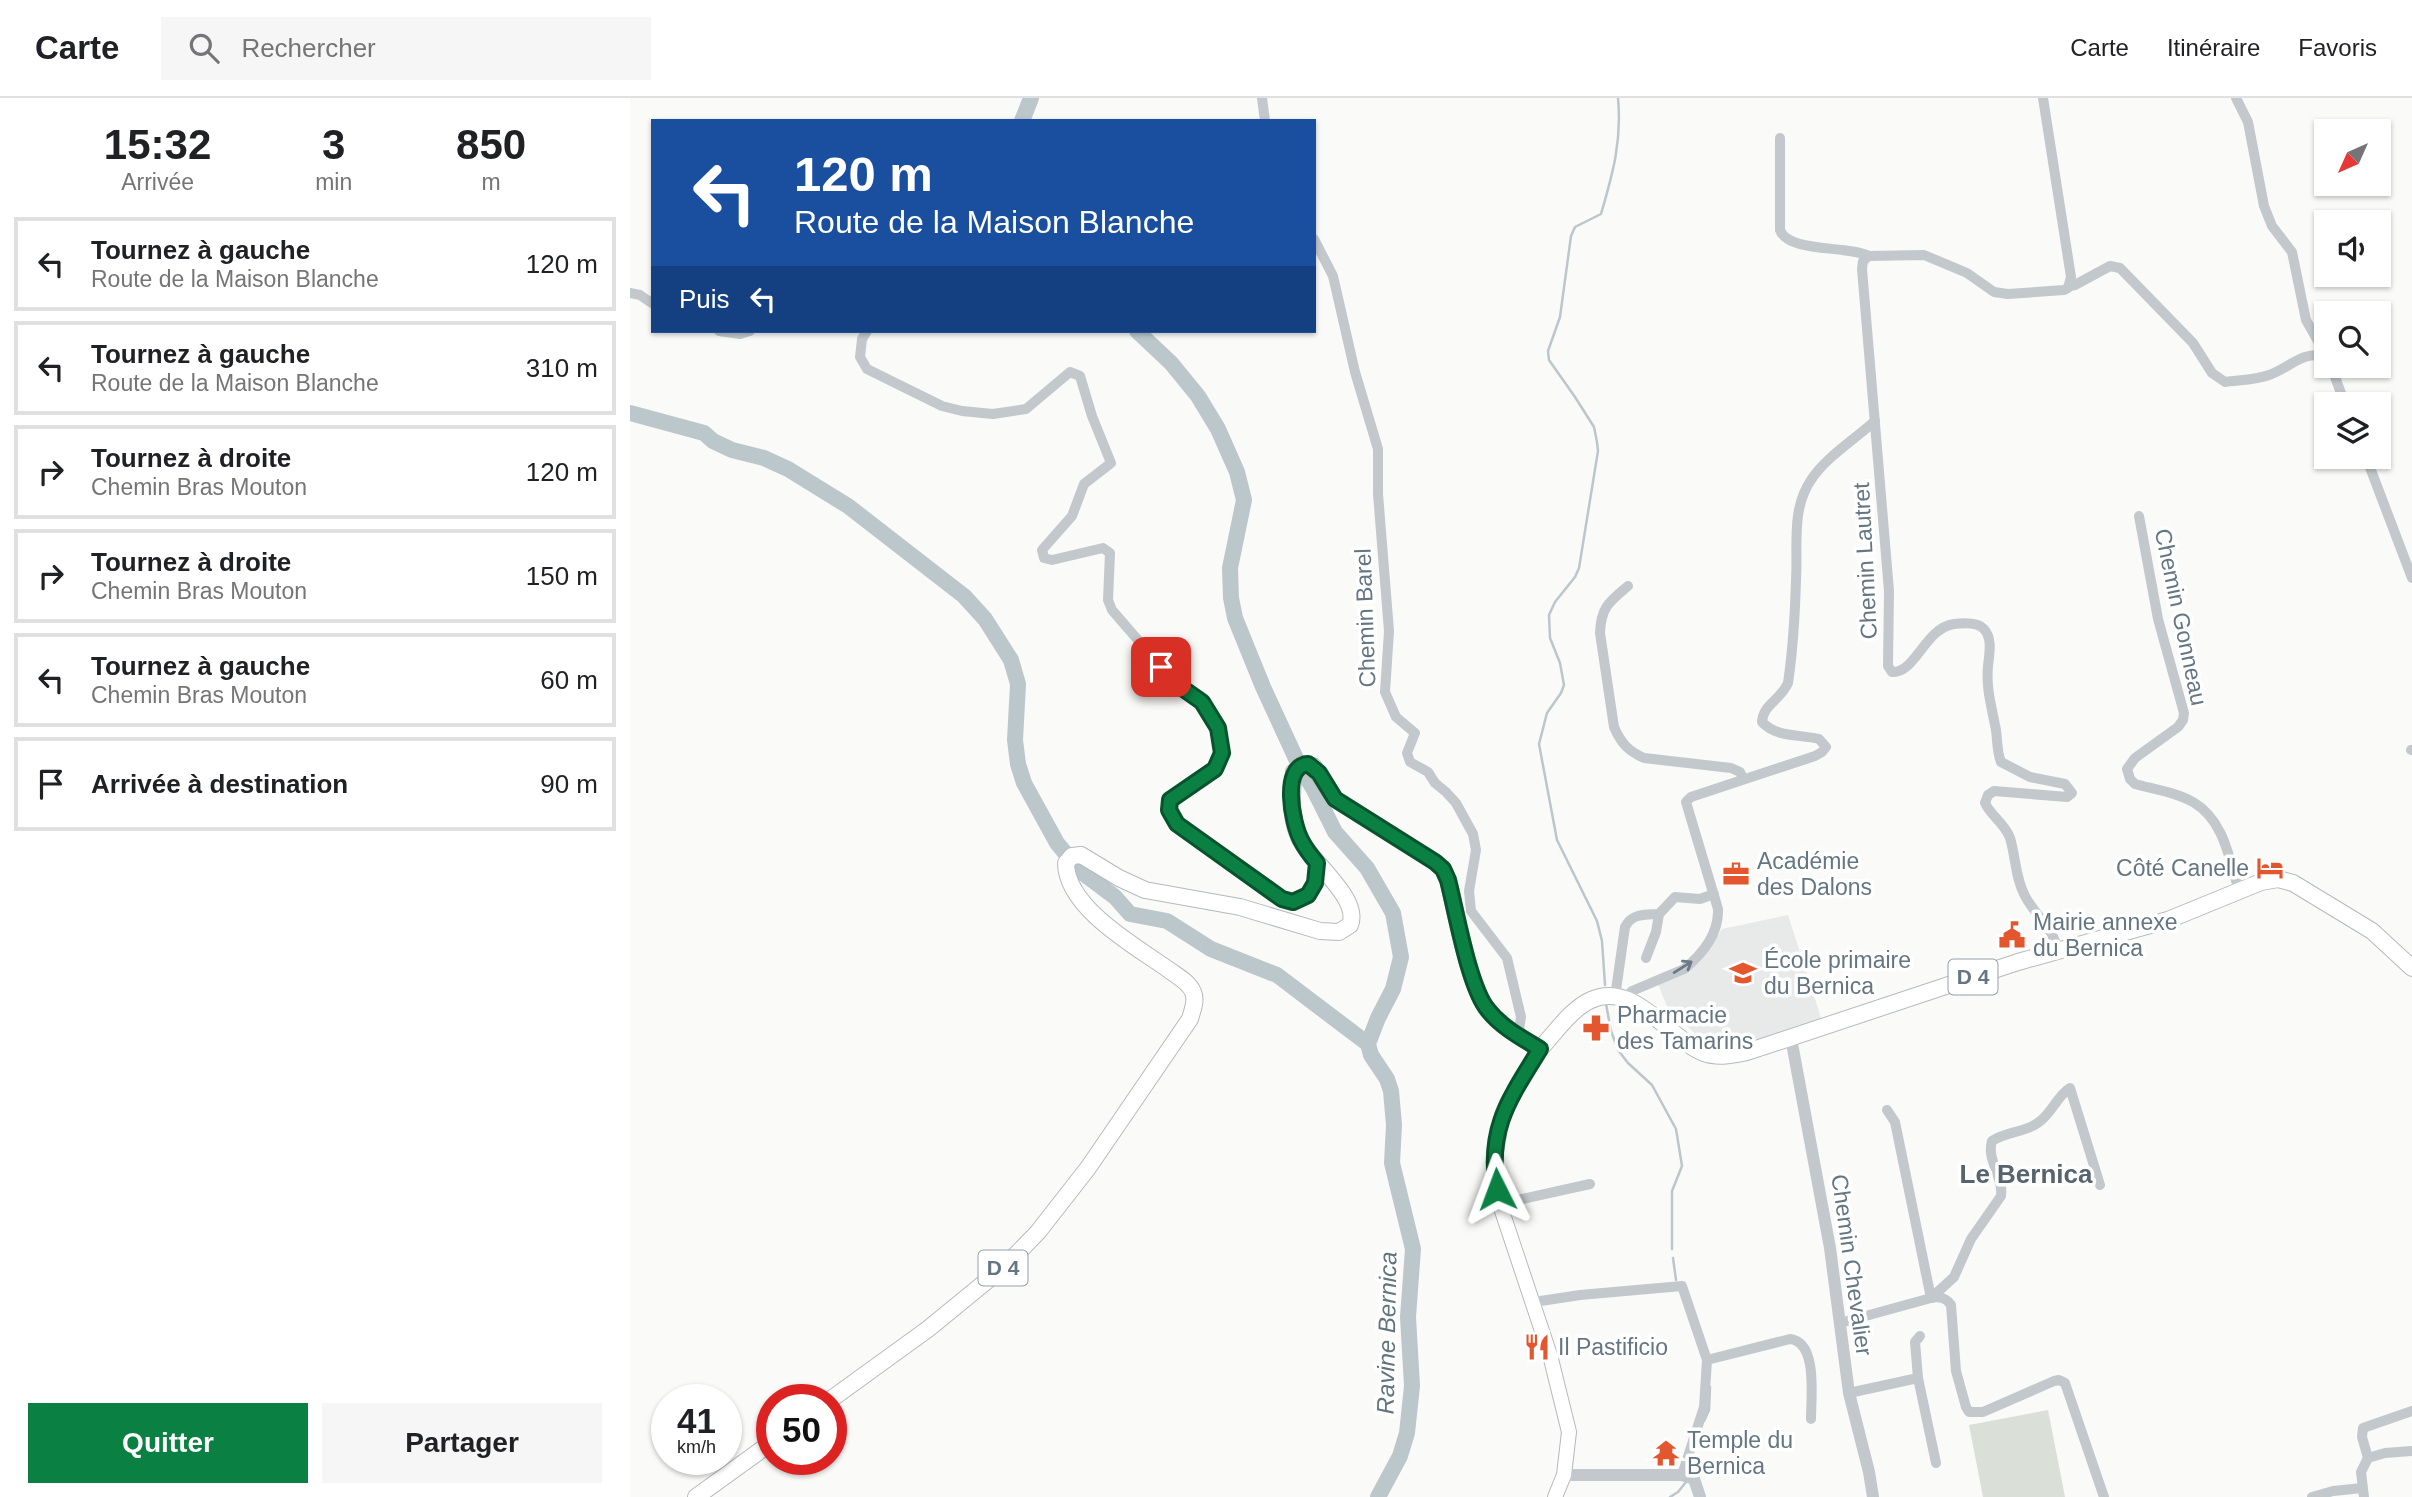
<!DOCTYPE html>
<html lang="fr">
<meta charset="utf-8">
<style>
:root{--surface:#fff;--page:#f6f6f6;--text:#202124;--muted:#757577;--line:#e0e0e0;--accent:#0b8043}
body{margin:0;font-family:Arial,sans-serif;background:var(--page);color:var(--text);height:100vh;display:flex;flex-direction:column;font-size:26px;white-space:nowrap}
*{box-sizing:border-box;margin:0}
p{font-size:23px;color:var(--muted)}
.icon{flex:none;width:38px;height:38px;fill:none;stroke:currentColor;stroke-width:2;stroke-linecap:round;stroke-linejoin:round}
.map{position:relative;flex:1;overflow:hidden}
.side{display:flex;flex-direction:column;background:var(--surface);width:630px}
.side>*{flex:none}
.guide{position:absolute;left:21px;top:21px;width:665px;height:214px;border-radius:0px;box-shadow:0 2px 5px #0004;background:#1a4fa0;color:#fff;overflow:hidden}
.needle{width:46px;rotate:225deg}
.fabs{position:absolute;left:1684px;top:21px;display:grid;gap:14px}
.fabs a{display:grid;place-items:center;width:77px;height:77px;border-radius:0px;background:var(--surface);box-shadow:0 2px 5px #0004;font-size:35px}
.speed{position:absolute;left:21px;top:1286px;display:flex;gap:14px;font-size:35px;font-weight:700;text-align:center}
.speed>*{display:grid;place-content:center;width:91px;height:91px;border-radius:50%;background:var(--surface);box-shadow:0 2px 5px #0004;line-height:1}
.speed small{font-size:18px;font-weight:400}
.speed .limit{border:10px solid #d22;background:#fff;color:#111}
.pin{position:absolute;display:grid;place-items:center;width:60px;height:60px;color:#fff;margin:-30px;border-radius:14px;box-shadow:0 4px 10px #0006}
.me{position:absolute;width:77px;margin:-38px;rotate:357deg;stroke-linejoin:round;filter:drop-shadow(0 0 5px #0008)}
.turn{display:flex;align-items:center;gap:24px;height:147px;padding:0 28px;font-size:32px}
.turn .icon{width:91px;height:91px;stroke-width:2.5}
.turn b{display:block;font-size:49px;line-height:60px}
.then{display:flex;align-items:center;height:66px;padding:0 28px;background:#0003;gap:14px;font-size:26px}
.eta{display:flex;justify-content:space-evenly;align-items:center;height:119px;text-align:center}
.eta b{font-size:42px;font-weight:800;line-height:49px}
.primary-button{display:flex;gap:14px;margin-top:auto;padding:14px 28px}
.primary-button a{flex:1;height:80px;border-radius:0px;background:var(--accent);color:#fff;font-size:28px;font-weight:800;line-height:80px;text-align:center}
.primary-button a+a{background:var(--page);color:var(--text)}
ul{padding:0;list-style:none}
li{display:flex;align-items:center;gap:21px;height:94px;margin:0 14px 10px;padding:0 14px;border:4px solid var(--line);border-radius:0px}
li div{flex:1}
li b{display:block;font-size:26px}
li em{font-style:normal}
header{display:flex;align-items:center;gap:42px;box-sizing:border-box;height:98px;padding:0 35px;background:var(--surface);border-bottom:2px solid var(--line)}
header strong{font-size:33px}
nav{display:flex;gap:38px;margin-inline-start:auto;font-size:24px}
.search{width:490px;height:63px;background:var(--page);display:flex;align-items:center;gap:18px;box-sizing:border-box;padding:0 24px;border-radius:0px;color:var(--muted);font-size:26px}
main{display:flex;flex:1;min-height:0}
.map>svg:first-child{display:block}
.built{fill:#e8e9e9}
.green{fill:#dadfd7}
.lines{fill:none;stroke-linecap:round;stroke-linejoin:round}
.stream{stroke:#bbc7cb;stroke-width:2.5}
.river{stroke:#bbc7cb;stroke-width:16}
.secondary-casing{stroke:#b3babf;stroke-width:16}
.primary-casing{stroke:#b5babe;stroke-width:18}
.minor{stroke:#c3c8cc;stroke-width:10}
.tertiary{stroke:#c3c8cc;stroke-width:12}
.secondary{stroke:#fff;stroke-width:14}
.primary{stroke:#fff;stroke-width:16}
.oneway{stroke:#6a7a87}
.route-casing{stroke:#07532c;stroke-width:18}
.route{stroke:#0b8043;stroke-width:12}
.labels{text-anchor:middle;stroke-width:7;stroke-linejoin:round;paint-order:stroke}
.shield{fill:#fff;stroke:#939fa8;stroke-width:2}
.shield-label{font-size:21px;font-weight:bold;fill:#657683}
.street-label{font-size:23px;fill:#657683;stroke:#fff}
.poi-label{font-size:23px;fill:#657683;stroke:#fff;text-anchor:start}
.water-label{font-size:24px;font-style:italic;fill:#60757c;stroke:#fff}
.quarter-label{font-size:26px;font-weight:bold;fill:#57646e;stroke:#fff}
</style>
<header>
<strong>Carte</strong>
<div class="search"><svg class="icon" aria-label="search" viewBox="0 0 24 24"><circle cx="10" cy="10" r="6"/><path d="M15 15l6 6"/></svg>Rechercher</div>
<nav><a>Carte</a><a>Itinéraire</a><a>Favoris</a></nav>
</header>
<main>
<section class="side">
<div class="eta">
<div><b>15:32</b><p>Arrivée</p></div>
<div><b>3</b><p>min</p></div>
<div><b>850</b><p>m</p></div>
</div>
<ul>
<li><svg class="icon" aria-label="left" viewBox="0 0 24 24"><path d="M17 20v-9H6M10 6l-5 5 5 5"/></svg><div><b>Tournez à gauche</b><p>Route de la Maison Blanche</p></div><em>120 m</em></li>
<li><svg class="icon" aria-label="left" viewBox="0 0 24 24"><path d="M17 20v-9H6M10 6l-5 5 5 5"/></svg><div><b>Tournez à gauche</b><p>Route de la Maison Blanche</p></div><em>310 m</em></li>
<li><svg class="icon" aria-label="right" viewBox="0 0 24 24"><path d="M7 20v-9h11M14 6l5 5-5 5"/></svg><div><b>Tournez à droite</b><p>Chemin Bras Mouton</p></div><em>120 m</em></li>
<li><svg class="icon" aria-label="right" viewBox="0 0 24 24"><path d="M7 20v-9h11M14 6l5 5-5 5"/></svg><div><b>Tournez à droite</b><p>Chemin Bras Mouton</p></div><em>150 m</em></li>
<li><svg class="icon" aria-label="left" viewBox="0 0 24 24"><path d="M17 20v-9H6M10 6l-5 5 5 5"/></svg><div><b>Tournez à gauche</b><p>Chemin Bras Mouton</p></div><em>60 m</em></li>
<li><svg class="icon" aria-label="arrive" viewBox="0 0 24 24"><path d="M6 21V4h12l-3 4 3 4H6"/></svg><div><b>Arrivée à destination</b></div><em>90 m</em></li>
</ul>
<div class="primary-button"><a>Quitter</a><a>Partager</a></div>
</section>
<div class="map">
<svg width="1782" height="1399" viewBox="0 0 1782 1399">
<rect width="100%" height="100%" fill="#fafaf8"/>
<!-- built -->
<polygon class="built" points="1158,817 1192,923 1100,951 1080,949 1038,911 1028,886 1070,864 1092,831"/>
<!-- green -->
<polygon class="green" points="1418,1312 1435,1399 1353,1399 1339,1327"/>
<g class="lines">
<!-- stream -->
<g class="stream">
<path d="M 975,887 L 972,843 L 967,823 L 927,742 L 909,646 L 917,615 L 931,595 L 934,587 L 930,565 L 920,540 L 919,517 L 925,504 L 945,479 L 949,470 L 968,353 L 967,344 L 964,329 L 945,299 L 919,262 L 918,253 L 930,219 L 941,138 L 945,129 L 971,116 C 983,75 992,43 988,0"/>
<polyline points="976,906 981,933 988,952 998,965 1022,987 1046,1031 1052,1068 1042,1093 1042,1151"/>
<polyline points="1043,1160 1046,1182"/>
<polyline points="1074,1323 1079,1312 1080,1289"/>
<polyline points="1059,1371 1062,1363"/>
<polyline points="1040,1399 1048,1394 1056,1384"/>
</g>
<!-- river -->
<g class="river">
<polyline points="392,23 401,0"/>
<polyline points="507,233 541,265 568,298 588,331 607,374 614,402 600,470 601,500 605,520 633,589 669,667 683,690 705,734 737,770 763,815 771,859 763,891 748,920 738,946 741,957 757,981 761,993 764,1027 762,1065 783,1151 778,1219 782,1288 777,1335 770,1358 748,1399"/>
<polyline points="0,315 74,335 83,343 102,352 134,360 158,371 218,408 334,498 355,521 381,562 388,586 385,642 388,666 394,685 427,745 449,772 485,799 500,816 537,823 581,851 647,877 738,946"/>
</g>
<!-- secondary casing -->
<g class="secondary-casing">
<polyline id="secondary" points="910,951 877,1005 872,1017 865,1060 865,1076 872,1113 920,1257 939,1334 934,1377 925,1399"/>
</g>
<!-- primary casing -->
<g class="primary-casing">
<g id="primary">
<path d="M 200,1302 L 298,1231 L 375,1168 L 408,1134 L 458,1070 L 560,921 C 562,913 567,903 563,894 C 559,884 547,878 539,872 C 507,849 436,810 436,765 L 442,758 L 451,757 L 489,780 L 515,792 L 610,809 L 690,833 L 709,834 L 720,827 C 731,800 680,764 669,739 C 660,719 661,695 664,674 L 673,666 L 683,668 L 705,701 L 805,764 L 813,771 L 818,782 C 826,813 839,889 858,912 C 872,929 892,940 910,951 C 925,935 941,911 961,902 C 1005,882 1041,943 1074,955 C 1088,960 1103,957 1117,954 L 1388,864 L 1538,822 L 1631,784 L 1648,781 L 1663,785 L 1742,833 L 1782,870"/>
<polyline points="66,1399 142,1344"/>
</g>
</g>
<!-- minor -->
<g class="minor">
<polyline points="632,0 635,23"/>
<path d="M 1413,0 L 1441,179 L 1438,190 L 1434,192 L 1378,196 L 1364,194 L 1337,175 L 1294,157 L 1239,158 L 1233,163 L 1232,171 L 1259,493 L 1258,568 L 1262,574 C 1285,576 1295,530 1324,526 C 1333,525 1348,524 1354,531 C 1363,541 1359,557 1358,568 C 1356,590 1361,606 1365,627 C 1368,639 1366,652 1371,664 L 1400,679 L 1435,686 L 1442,695 L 1437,699 L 1364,693 L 1358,697 L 1355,705 C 1361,718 1375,726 1380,740 C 1386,760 1385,779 1395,798 C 1406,819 1424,830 1428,854"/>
<polyline points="1606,0 1618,24 1634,108 1642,128 1662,154 1676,222 1696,257"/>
<path d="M 1150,40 L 1150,132 C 1158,155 1217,147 1239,158"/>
<polyline points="684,141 703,178 725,274 748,351 748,396 759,533 755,594 766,619 785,635 777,655 780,664 798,674 805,685 816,694 826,705 843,736 846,752 839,793 841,813 877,860 891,919 888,938"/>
<path d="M 1440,188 L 1445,187 L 1480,168 L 1490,170 L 1563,245 L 1582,275 L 1595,284 C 1609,282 1626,282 1639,277 C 1658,271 1674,251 1696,259"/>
<polyline points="0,195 10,197 23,206"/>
<polyline points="89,233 110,236 120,233"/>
<polyline points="237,233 232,241 230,259 237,271 312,308 332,313 363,316 396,311 440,274 450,278 462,318 481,365 454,386 442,418 412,452 414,460 422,462 473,450 480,455 478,502 482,512 545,585 572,604 588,630 592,655 585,671 540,702 539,712 547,726 652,801 663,804 679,797 685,785 687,765"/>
<polyline points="1701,268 1715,306"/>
<polyline points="1736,359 1782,480"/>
<path d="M 1509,418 L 1528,521 L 1554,615 L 1553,622 L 1548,629 L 1505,660 L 1497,671 L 1500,681 L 1505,686 C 1523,691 1546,694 1563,704 C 1594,722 1599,760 1609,793"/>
<path d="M 998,488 C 979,504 971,509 970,535 L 984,629 C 991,645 998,653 1014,660 L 1101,670 L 1110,674 L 1113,681"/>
<polyline points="1781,652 1782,652"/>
<polyline points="1016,860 1026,834 1029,816 1045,799 1070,801 1084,796"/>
<path d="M 985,899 L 995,829 C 1002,815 1015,817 1029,816"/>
<path d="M 994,901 L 1002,893 L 1054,871 C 1073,856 1089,835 1088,811 L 1056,704 L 1061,699 L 1185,658 L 1192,654 L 1196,649 L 1189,641 C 1169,636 1147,640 1132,624 C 1133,606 1150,603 1158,585 C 1163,551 1165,517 1166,482 C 1168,449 1161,411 1181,382 C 1196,359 1225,341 1245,323"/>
<polyline points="1257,1012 1265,1024 1301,1200"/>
<polyline points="870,1106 960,1086"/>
<path d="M 1301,1200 L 1324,1179 L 1341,1141 L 1371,1098 C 1374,1079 1356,1062 1362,1043 C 1377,1033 1395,1035 1409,1024 C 1422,1015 1427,998 1440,990 L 1470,1087"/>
<polyline points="904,1204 950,1197 1052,1188 1077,1262 1074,1309 1052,1377"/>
<path d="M 1210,1225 L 1301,1200 C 1310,1198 1316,1200 1321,1207 L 1326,1273 L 1336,1309 L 1339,1314 L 1353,1314 L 1424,1283 L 1429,1282 L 1435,1285 L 1474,1399"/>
<path d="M 1077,1262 L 1160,1241 C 1188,1244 1181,1299 1181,1321"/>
<polyline points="1288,1280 1285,1244 1290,1238"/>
<polyline points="1219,1295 1288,1280 1306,1365"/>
<polyline points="1738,1360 1732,1339 1733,1330 1782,1313"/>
<polyline points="1682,1399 1703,1393 1732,1390"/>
<polyline points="1734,1399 1731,1374 1738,1360 1755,1355 1782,1353"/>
</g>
<!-- tertiary -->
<g class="tertiary">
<polyline points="1161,940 1200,1150 1219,1295 1239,1374 1243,1399"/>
<polyline points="934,1377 1052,1377 1064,1381 1070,1399"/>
</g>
<!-- secondary -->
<use href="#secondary" class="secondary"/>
<!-- primary -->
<use href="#primary" class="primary"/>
</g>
<!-- one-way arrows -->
<defs><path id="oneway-shaft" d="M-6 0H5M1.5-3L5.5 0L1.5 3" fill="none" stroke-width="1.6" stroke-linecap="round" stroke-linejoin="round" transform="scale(1.75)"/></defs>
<use class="oneway" href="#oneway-shaft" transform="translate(1053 869) rotate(-32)"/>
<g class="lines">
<!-- route casing -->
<g class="route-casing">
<path id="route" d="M 531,569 L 545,585 L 572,604 L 588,630 L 592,655 L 585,671 L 540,702 L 539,712 L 547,726 L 652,801 L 663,804 L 678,797 L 685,785 L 687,765 C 681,758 675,750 671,742 C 662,725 651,668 678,666 L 689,675 L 705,701 L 805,764 L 813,771 L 818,782 C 826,813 839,890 858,912 C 871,929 892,940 910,951 C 880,1000 857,1030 867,1091"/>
</g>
<!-- route -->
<use href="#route" class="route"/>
</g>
<!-- icons -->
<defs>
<g id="hotel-bare" transform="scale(2.1)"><path d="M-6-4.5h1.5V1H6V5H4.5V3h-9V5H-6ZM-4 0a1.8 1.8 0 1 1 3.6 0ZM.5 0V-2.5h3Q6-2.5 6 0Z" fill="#e4572e" stroke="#fff" stroke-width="2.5" paint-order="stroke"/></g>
<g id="office-bare" transform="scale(2.1)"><path d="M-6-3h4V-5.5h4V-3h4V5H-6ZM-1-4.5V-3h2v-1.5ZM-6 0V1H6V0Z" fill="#e4572e" stroke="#fff" stroke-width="2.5" paint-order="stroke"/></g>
<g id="civic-bare" transform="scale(2.1)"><path d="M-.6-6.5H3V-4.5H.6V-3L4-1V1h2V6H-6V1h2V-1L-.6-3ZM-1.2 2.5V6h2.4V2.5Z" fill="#e4572e" stroke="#fff" stroke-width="2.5" paint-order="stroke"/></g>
<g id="school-bare" transform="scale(2.1)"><path d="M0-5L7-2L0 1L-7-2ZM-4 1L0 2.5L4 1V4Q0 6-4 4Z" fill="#e4572e" stroke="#fff" stroke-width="2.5" paint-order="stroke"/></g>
<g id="pharmacy-bare" transform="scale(2.1)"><path d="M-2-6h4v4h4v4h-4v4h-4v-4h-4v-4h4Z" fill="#e4572e" stroke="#fff" stroke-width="2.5" paint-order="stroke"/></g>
<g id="restaurant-bare" transform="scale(2.1)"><path d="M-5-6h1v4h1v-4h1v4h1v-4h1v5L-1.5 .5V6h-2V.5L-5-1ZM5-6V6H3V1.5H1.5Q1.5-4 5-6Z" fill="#e4572e" stroke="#fff" stroke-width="2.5" paint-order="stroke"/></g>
<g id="temple-bare" transform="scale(2.1)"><path d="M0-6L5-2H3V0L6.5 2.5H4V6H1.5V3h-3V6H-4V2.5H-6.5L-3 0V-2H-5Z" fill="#e4572e" stroke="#fff" stroke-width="2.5" paint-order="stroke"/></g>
</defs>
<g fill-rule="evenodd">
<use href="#hotel-bare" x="1640" y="770"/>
<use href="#office-bare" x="1106" y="776"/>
<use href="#civic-bare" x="1382" y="837"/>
<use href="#school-bare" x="1113" y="875"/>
<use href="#pharmacy-bare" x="966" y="930"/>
<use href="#restaurant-bare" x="907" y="1249"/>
<use href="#temple-bare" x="1036" y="1355"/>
</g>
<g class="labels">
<!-- shield labels -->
<g class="shield">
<rect x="1318.5" y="861.5" width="49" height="35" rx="5"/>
<rect x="348.5" y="1152.5" width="49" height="35" rx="5"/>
</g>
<g class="shield-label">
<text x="1343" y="886">D 4</text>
<text x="373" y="1177">D 4</text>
</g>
<!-- street labels -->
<g class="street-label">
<text transform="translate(1235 463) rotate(-93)" y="8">Chemin Lautret</text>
<text transform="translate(1551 519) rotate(78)" y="8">Chemin Gonneau</text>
<text transform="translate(735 520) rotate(-92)" y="8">Chemin Barel</text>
<text transform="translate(1222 1167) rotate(82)" y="8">Chemin Chevalier</text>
</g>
<!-- poi labels -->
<g class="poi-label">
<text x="1127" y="771">Académie<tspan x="1127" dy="26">des Dalons</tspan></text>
<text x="1619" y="778" text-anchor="end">Côté Canelle</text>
<text x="1403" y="832">Mairie annexe<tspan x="1403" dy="26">du Bernica</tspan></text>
<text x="1134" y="870">École primaire<tspan x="1134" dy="26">du Bernica</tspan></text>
<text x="987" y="925">Pharmacie<tspan x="987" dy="26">des Tamarins</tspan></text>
<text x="928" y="1257">Il Pastificio</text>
<text x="1057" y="1350">Temple du<tspan x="1057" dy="26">Bernica</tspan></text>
</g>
<!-- water labels -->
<g class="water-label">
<text transform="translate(757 1235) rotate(-89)" y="8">Ravine Bernica</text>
</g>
<!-- quarter labels -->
<g class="quarter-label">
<text x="1396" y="1085">Le Bernica</text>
</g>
</g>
</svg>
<div class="fabs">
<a><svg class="needle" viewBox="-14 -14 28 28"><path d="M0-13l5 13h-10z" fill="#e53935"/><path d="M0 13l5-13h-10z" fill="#757577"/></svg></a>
<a><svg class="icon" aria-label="sound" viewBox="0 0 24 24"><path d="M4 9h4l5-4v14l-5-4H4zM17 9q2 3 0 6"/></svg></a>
<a><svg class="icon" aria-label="search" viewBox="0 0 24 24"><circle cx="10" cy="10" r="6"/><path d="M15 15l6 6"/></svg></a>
<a><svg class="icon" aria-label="layers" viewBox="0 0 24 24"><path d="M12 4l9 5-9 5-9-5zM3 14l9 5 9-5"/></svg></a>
</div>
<div class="speed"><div>41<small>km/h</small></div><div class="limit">50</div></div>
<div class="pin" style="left:531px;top:569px;background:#d93025"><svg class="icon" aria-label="arrive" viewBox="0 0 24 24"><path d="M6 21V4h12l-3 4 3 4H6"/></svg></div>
<svg class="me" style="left:867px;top:1091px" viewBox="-20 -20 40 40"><path d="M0-17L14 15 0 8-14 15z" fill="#0b8043" stroke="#fff" stroke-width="4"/></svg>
<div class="guide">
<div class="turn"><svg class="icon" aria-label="left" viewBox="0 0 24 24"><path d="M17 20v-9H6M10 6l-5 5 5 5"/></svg><div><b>120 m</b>Route de la Maison Blanche</div></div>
<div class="then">Puis<svg class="icon" aria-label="left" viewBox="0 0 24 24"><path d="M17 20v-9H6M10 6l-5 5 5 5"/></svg></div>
</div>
</div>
</main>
